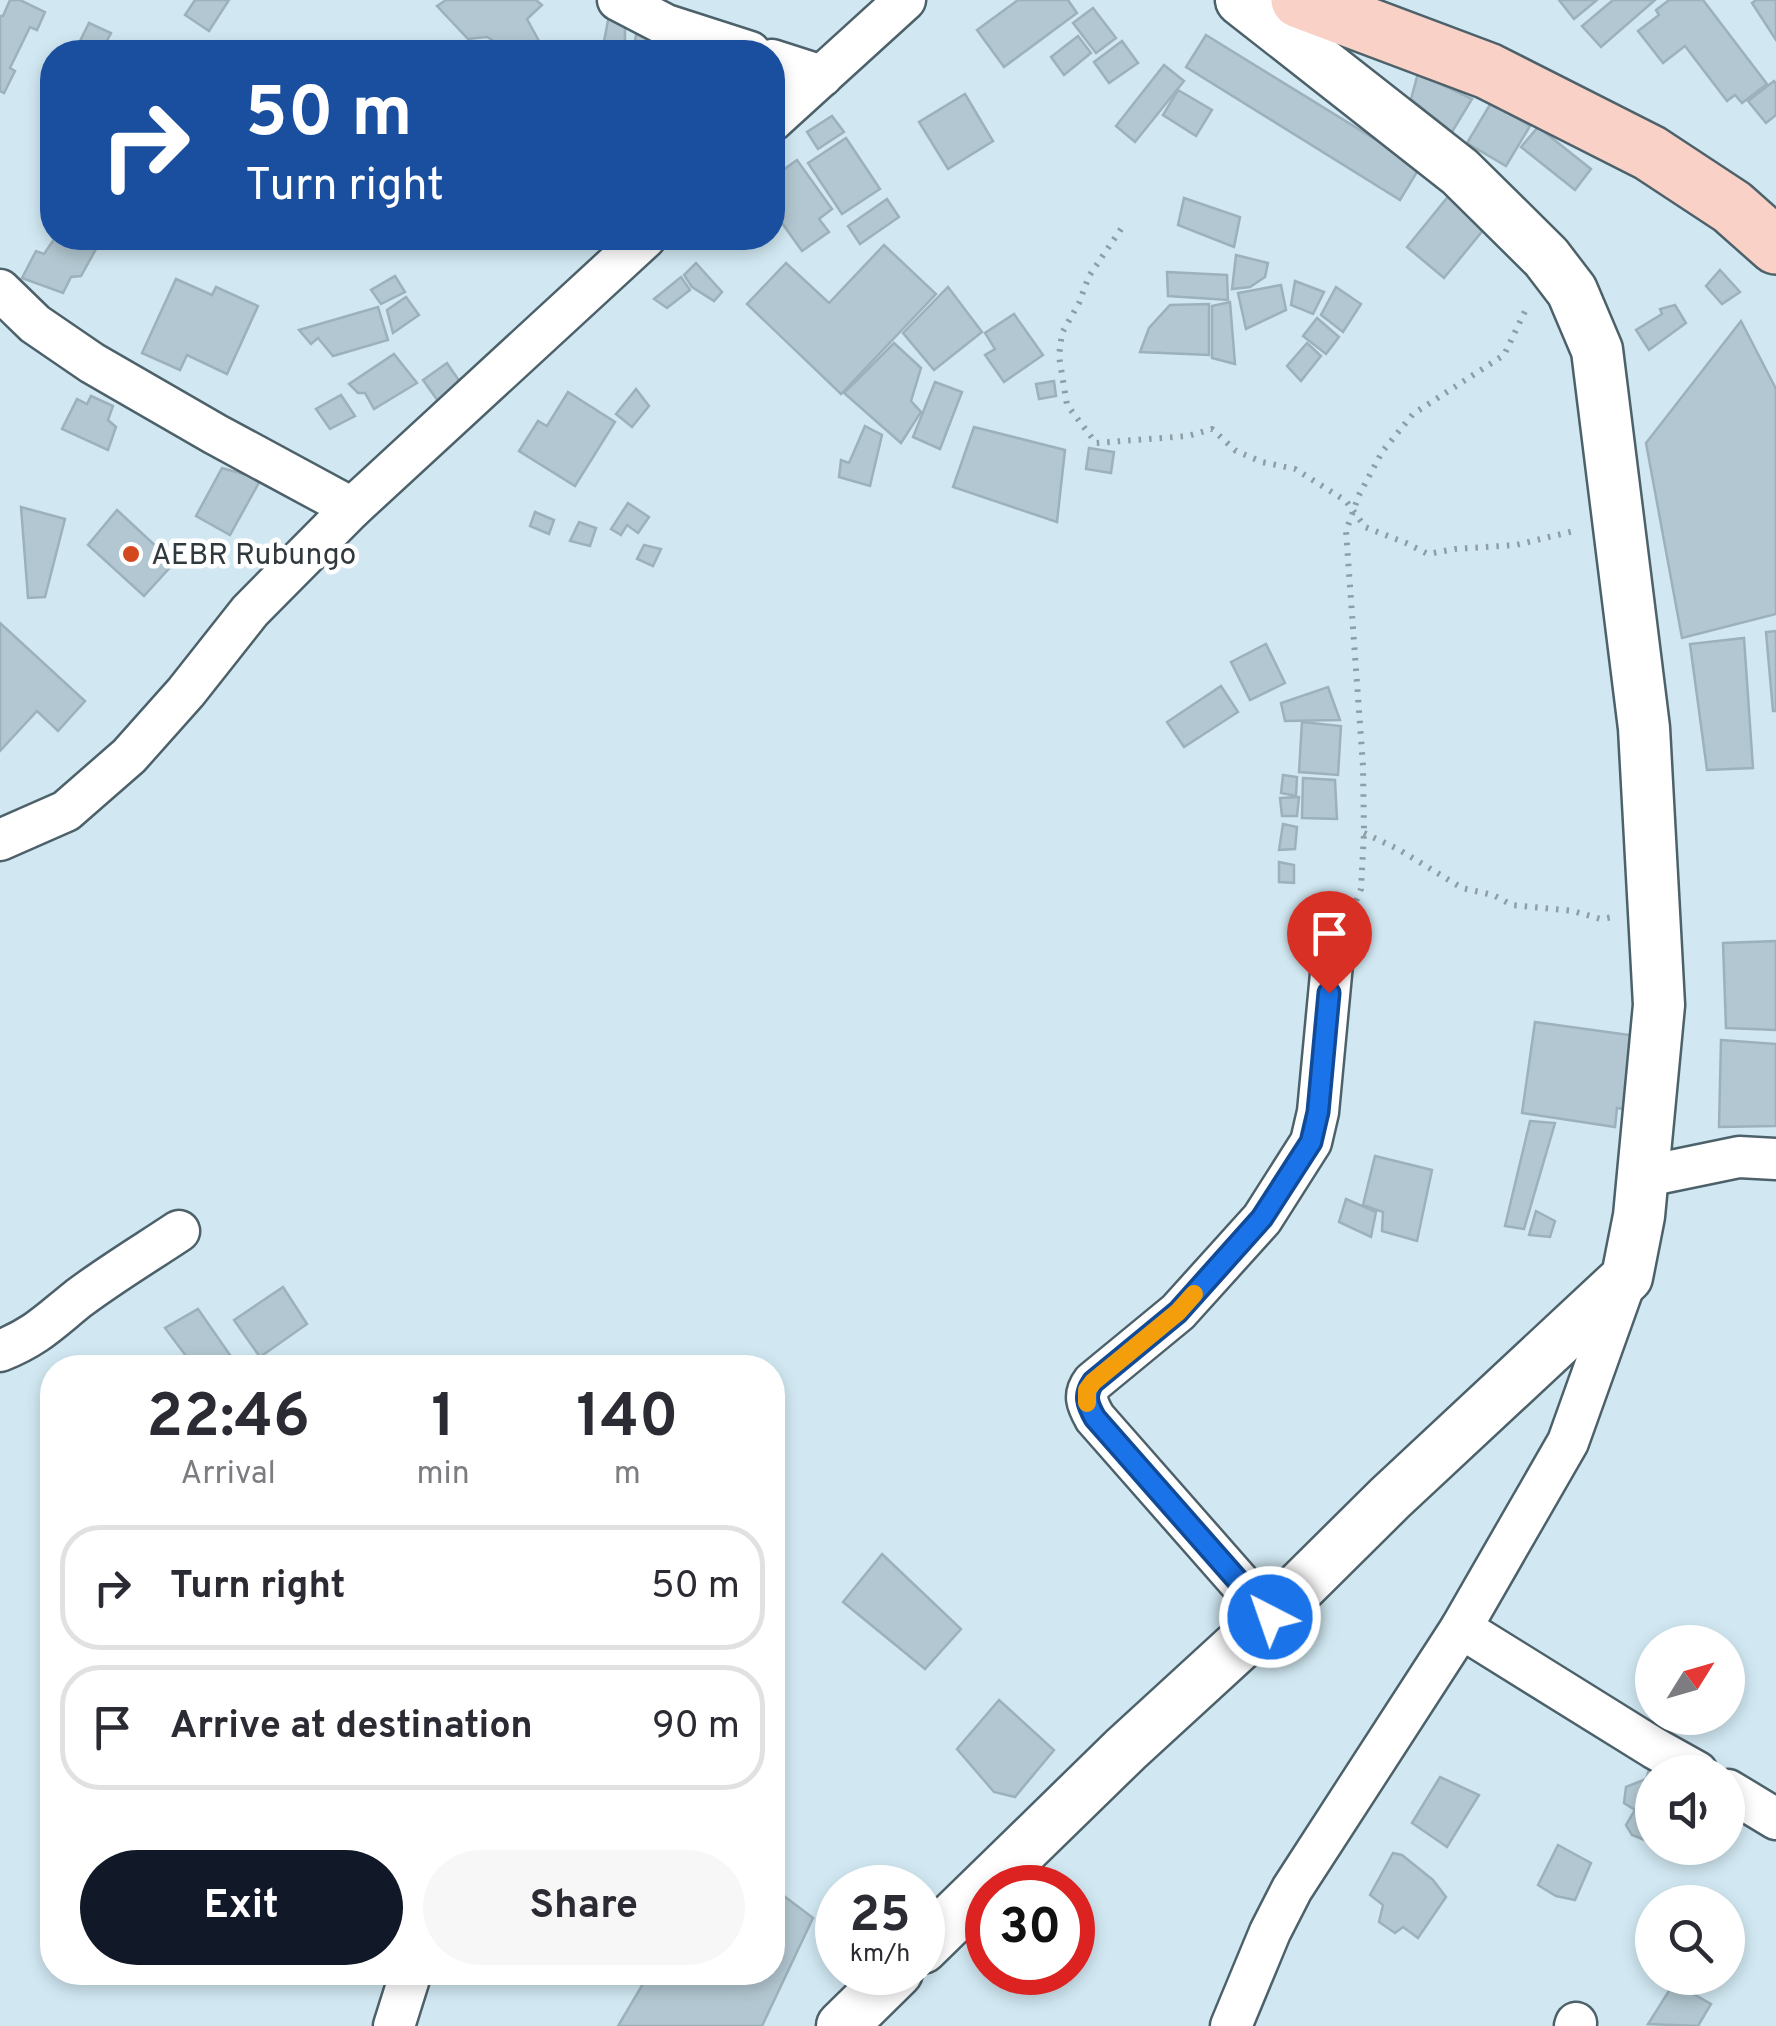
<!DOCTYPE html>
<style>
:root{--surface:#fff;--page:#f7f7f7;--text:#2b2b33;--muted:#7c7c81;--line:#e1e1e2;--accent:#111827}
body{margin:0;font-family:Overpass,sans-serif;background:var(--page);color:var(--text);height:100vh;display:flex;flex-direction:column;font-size:38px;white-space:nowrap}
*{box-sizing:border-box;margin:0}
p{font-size:32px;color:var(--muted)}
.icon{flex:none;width:55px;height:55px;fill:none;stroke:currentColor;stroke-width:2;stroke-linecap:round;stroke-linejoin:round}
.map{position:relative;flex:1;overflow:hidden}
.side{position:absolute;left:40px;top:1355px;width:745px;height:630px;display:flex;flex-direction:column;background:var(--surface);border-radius:40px;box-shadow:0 5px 15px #0003}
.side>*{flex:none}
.banner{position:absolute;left:40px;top:40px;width:745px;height:210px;border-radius:40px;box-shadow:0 5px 15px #0003;background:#1a4fa0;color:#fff;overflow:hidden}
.needle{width:65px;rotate:53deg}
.tools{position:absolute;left:1635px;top:1625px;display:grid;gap:20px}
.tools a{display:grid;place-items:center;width:110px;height:110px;border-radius:50%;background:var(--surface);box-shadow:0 5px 15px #0003;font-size:50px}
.speed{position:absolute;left:815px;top:1865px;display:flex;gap:20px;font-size:50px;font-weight:700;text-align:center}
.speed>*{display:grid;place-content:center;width:130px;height:130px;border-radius:50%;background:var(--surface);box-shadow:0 5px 15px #0003;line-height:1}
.speed small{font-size:25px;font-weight:400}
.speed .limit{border:15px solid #d22;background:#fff;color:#111}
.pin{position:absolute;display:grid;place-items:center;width:85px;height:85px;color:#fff;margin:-102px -42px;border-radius:50% 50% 50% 0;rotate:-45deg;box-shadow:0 0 10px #0007}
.pin .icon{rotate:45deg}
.me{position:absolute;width:110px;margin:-55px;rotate:319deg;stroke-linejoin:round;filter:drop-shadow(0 0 8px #0008)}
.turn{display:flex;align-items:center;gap:35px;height:210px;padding:0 40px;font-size:45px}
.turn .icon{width:130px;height:130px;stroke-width:2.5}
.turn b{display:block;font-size:70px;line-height:85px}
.eta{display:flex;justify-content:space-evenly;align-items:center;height:170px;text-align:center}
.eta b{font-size:60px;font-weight:700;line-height:70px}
.action{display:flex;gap:20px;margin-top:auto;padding:20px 40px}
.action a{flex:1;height:115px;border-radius:60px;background:var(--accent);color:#fff;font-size:40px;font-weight:700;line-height:115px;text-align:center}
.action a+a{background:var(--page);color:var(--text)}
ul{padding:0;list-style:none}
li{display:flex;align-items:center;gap:30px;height:125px;margin:0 20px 15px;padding:0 20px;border:5px solid var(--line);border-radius:40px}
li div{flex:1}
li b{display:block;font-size:38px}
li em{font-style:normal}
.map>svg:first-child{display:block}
.building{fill:#b2c7d1;stroke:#9cb1bb;stroke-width:2.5}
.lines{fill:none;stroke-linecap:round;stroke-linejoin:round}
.minor-casing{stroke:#4d616a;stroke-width:45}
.tertiary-casing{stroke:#4d616a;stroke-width:55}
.secondary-casing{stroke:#4d616a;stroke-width:60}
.path{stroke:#8d9ea6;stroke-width:6;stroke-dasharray:2.5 8;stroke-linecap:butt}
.minor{stroke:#fff;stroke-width:40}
.tertiary{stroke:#fff;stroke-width:50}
.secondary{stroke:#f9d1c6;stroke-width:55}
.route-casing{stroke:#114b97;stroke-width:25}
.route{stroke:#1a73e8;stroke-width:18}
.slow{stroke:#f59e0b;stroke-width:18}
.poi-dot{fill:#d24920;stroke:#fff;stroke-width:4}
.labels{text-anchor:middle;stroke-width:9;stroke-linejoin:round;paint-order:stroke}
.poi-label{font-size:30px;fill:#30393d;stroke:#fff;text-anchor:start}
</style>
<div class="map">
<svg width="1776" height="2026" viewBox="0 0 1776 2026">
<rect width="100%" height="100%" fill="#d1e8f2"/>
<!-- building -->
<g class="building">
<polygon points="10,0 20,0 45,12 37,30 30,27 10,68 15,71 4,93 0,91 0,16 3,16"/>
<polygon points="195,0 229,0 209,31 185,15"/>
<polygon points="446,0 536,0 542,5 527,19 545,52 505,52 509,50 487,37 468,39 437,6"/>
<polygon points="1018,0 1068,0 1077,13 1004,67 977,30"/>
<polygon points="1559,0 1597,0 1574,19"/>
<polygon points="1613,0 1655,0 1601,47 1582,26"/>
<polygon points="1669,0 1703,0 1767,84 1742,103 1735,95 1727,101 1685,46 1663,63 1638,31 1659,15 1656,10"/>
<polygon points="1756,0 1776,0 1776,40 1752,3"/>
<polygon points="1093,8 1116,38 1096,53 1073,23"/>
<polygon points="610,10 625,12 625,52 602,52"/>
<polygon points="89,23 111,33 101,52 79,43"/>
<polygon points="638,24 682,44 680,52 633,52"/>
<polygon points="1206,35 1420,167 1400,200 1186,67"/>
<polygon points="1078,36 1091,53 1064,75 1051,57"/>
<polygon points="1122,41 1138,63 1109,83 1094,62"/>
<polygon points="1164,65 1184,81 1135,142 1116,126"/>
<polygon points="1418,73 1472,99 1452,132 1411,99"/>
<polygon points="1774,81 1776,84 1776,115 1766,123 1748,101"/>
<polygon points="1178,90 1212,110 1196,136 1163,115"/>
<polygon points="965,94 993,141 948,169 919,122"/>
<polygon points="1491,103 1530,126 1506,166 1467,143"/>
<polygon points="832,116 844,132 818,149 807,132"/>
<polygon points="1538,127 1591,169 1575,190 1521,147"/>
<polygon points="846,138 880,189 842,214 808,163"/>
<polygon points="797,160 832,209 819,219 829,232 802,251 772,209 772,178"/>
<polygon points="1451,193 1489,223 1444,278 1407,247"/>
<polygon points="1184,198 1240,217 1234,247 1178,225"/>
<polygon points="887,199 899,217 860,244 848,226"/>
<polygon points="55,238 100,238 101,240 81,276 71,277 63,293 22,278 36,251 44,254"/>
<polygon points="884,245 936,294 841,394 747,304 786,263 829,303"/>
<polygon points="1236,255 1268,263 1265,277 1250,287 1232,289"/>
<polygon points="696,263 722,292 714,301 692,287 684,275"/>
<polygon points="1720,270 1740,292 1722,304 1706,286"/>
<polygon points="1167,272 1227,275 1228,300 1168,296"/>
<polygon points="395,276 405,292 381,304 371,290"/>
<polygon points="681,277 690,290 667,308 654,299"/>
<polygon points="176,279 212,295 216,287 258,306 227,374 187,355 180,370 142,353"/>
<polygon points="1295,281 1324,292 1313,314 1291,305"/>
<polygon points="1281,285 1286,310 1246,329 1238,293"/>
<polygon points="948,287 982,332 934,370 903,333"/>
<polygon points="1336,287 1361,304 1343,332 1321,315"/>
<polygon points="406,297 419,315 393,333 387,310"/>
<polygon points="1230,302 1235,364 1212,358 1212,306"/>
<polygon points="1209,304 1209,355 1140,352 1149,328 1170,305"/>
<polygon points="1675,305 1686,323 1649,350 1636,330 1662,314 1660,309"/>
<polygon points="378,307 388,340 333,356 318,338 311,344 299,330"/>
<polygon points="1014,314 1043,355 1004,382 985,355 995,349 985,333"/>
<polygon points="1317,318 1339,337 1326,354 1303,336"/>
<polygon points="1741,321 1776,389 1776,614 1682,638 1646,443"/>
<polygon points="894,343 921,368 911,401 921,412 901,443 844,393"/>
<polygon points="1307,343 1321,356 1301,381 1287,366"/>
<polygon points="394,354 417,383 374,409 365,393 358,393 349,384"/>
<polygon points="447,363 462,385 438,401 423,380"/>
<polygon points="1054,381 1056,396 1039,399 1036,384"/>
<polygon points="935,382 962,392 940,449 913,437"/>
<polygon points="636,389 649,406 632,427 616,414"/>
<polygon points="568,392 615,422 575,486 519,451 538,421 547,426"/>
<polygon points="341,395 355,416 330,429 316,409"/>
<polygon points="91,396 113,406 108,420 116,427 108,450 62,429 77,399 87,404"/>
<polygon points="865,426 882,435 870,486 839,477 841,460 849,463"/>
<polygon points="974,427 1065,450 1057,522 953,487"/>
<polygon points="1089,448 1114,452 1111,473 1086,469"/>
<polygon points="222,468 261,479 230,535 196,516"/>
<polygon points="628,503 649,517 638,533 627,525 621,535 611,529"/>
<polygon points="21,507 65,519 45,597 28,598"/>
<polygon points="117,510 174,563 144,596 88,545"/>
<polygon points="535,512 554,520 549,534 530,526"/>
<polygon points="579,522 596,528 590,546 570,541"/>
<polygon points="644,545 661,549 653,566 637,559"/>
<polygon points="0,623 85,701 58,731 37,711 0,751"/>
<polygon points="1776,631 1776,711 1773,711 1766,632"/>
<polygon points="1744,638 1753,768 1707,770 1690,644"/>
<polygon points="1266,644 1285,683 1250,700 1231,662"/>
<polygon points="1221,686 1238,712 1184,747 1167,722"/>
<polygon points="1328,687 1340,720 1285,721 1281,703"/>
<polygon points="1302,722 1341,726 1338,775 1299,772"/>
<polygon points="1283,775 1297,777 1296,796 1281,793"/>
<polygon points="1303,778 1335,780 1337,819 1302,818"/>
<polygon points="1299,797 1297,816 1282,816 1280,798"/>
<polygon points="1283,824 1297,827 1295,849 1279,850"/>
<polygon points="1279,862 1294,865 1294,883 1279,882"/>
<polygon points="1776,941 1776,1030 1726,1028 1723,943"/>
<polygon points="1535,1022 1644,1037 1635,1111 1617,1108 1615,1127 1522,1113"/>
<polygon points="1721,1040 1776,1044 1776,1126 1719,1127"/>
<polygon points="1530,1121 1555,1123 1524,1229 1505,1226"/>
<polygon points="1375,1156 1432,1170 1417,1241 1382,1231 1383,1212 1363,1205"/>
<polygon points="1346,1199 1376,1212 1371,1237 1339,1222"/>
<polygon points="1536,1211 1555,1221 1550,1237 1529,1235"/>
<polygon points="283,1287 307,1324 260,1357 234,1320"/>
<polygon points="198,1309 239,1368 195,1368 165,1328"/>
<polygon points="882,1554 961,1629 925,1669 843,1602"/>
<polygon points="999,1700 1054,1750 1015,1797 994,1792 957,1749"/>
<polygon points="1649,1769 1655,1772 1652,1772 1652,1843 1632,1835 1626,1825 1635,1810 1624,1803 1626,1787 1646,1779"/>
<polygon points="1440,1777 1479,1795 1447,1847 1412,1823"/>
<polygon points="1558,1845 1591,1863 1575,1900 1556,1896 1538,1885"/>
<polygon points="1393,1853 1402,1855 1433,1880 1446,1897 1418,1938 1403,1927 1395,1933 1379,1922 1383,1905 1370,1895"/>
<polygon points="772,1887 813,1918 762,2026 618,2026 650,1972 772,1972"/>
<polygon points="1674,1983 1711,2004 1698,2026 1648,2024"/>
</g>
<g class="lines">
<!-- minor casing -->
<g class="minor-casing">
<g id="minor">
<polyline points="618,0 666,25 750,52"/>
<polyline points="772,60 822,76"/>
<polyline points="772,121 905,0"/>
<polyline points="0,290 35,324 92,363 215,434 352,508"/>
<polyline points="0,840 66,811 129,756 186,692 250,611 352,508 645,238"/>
<polyline points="1642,1177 1739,1157 1776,1159"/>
<path d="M 0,1351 C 37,1336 49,1322 79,1298 C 111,1274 146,1253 179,1231"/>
<path d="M 1270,1617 L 1095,1418 C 1087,1404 1083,1395 1093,1382 L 1178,1312 L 1262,1219 L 1311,1142 L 1318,1112 L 1333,953"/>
<polyline points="1461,1628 1654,1748 1697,1772"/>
<polyline points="1728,1790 1776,1819"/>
<polyline points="394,2026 411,1972"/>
<polyline points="1231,2026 1270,1932 1292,1889 1461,1628 1568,1442 1627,1277"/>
<polyline points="1575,2026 1576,2023"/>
</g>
</g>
<!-- tertiary casing -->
<g class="tertiary-casing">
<g id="tertiary">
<polyline points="922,1948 1126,1749 1270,1617 1390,1498 1627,1277 1639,1216 1659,1005 1644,728 1597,350 1572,291 1546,257 1460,172 1241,0"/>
<polyline points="842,2026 897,1972"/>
</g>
</g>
<!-- secondary casing -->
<g class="secondary-casing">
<polyline id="secondary" points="1299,0 1488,71 1650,153 1732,207 1776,246"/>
</g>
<!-- path -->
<g class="path">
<polyline points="1121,229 1089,276 1079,303 1062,333 1059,356 1067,405 1096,443 1188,436 1212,429 1236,451 1262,462 1295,469 1327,489 1346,501 1365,527 1406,543 1428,554 1455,549 1516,545 1578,530"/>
<polyline points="1364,833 1398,849 1462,888 1493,895 1512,905 1573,911 1601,919 1613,917"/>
<polyline points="1348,920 1361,889 1364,833 1363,766 1346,531 1359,495 1382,452 1413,414 1504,355 1528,305"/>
</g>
<!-- minor -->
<use href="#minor" class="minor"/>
<!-- tertiary -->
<use href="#tertiary" class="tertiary"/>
<!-- secondary -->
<use href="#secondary" class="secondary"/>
</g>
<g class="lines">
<!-- route casing -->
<g class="route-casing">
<path id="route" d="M 1270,1617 L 1095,1418 C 1087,1404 1084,1395 1093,1382 L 1178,1312 L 1262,1218 L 1311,1142 L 1318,1112 L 1329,993"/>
</g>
<!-- route -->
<use href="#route" class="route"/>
<!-- slow -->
<polyline class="slow" points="1087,1403 1087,1390 1093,1382 1178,1312 1194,1294"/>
</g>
<!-- markers -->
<circle class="poi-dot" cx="131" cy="554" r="10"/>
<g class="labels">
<!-- poi labels -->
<g class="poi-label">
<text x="151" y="564">AEBR Rubungo</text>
</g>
</g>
</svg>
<div class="tools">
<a><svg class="needle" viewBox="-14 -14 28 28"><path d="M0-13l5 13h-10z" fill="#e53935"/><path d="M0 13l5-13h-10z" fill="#7c7c81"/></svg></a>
<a><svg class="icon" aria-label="sound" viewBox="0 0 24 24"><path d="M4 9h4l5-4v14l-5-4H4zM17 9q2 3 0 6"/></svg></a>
<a><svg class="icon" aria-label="search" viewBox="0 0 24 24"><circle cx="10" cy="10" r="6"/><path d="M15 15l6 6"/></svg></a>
</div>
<div class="speed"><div>25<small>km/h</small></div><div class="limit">30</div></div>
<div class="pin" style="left:1329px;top:993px;background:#d93025"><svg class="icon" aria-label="arrive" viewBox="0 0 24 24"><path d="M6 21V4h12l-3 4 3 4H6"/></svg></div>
<svg class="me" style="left:1270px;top:1617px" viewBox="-20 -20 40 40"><circle r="17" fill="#1a73e8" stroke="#fff" stroke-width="3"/><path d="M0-11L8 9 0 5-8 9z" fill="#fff"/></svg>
<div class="banner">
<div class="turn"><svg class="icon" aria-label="right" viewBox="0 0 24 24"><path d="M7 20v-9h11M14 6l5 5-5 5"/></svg><div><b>50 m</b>Turn right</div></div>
</div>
<section class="side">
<div class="eta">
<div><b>22:46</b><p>Arrival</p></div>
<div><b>1</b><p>min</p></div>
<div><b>140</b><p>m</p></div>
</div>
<ul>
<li><svg class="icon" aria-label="right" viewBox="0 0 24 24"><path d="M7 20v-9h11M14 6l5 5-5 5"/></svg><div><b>Turn right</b></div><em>50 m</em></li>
<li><svg class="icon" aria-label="arrive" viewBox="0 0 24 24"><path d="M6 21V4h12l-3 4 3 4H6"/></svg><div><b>Arrive at destination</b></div><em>90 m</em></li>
</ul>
<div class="action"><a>Exit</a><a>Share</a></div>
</section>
</div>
